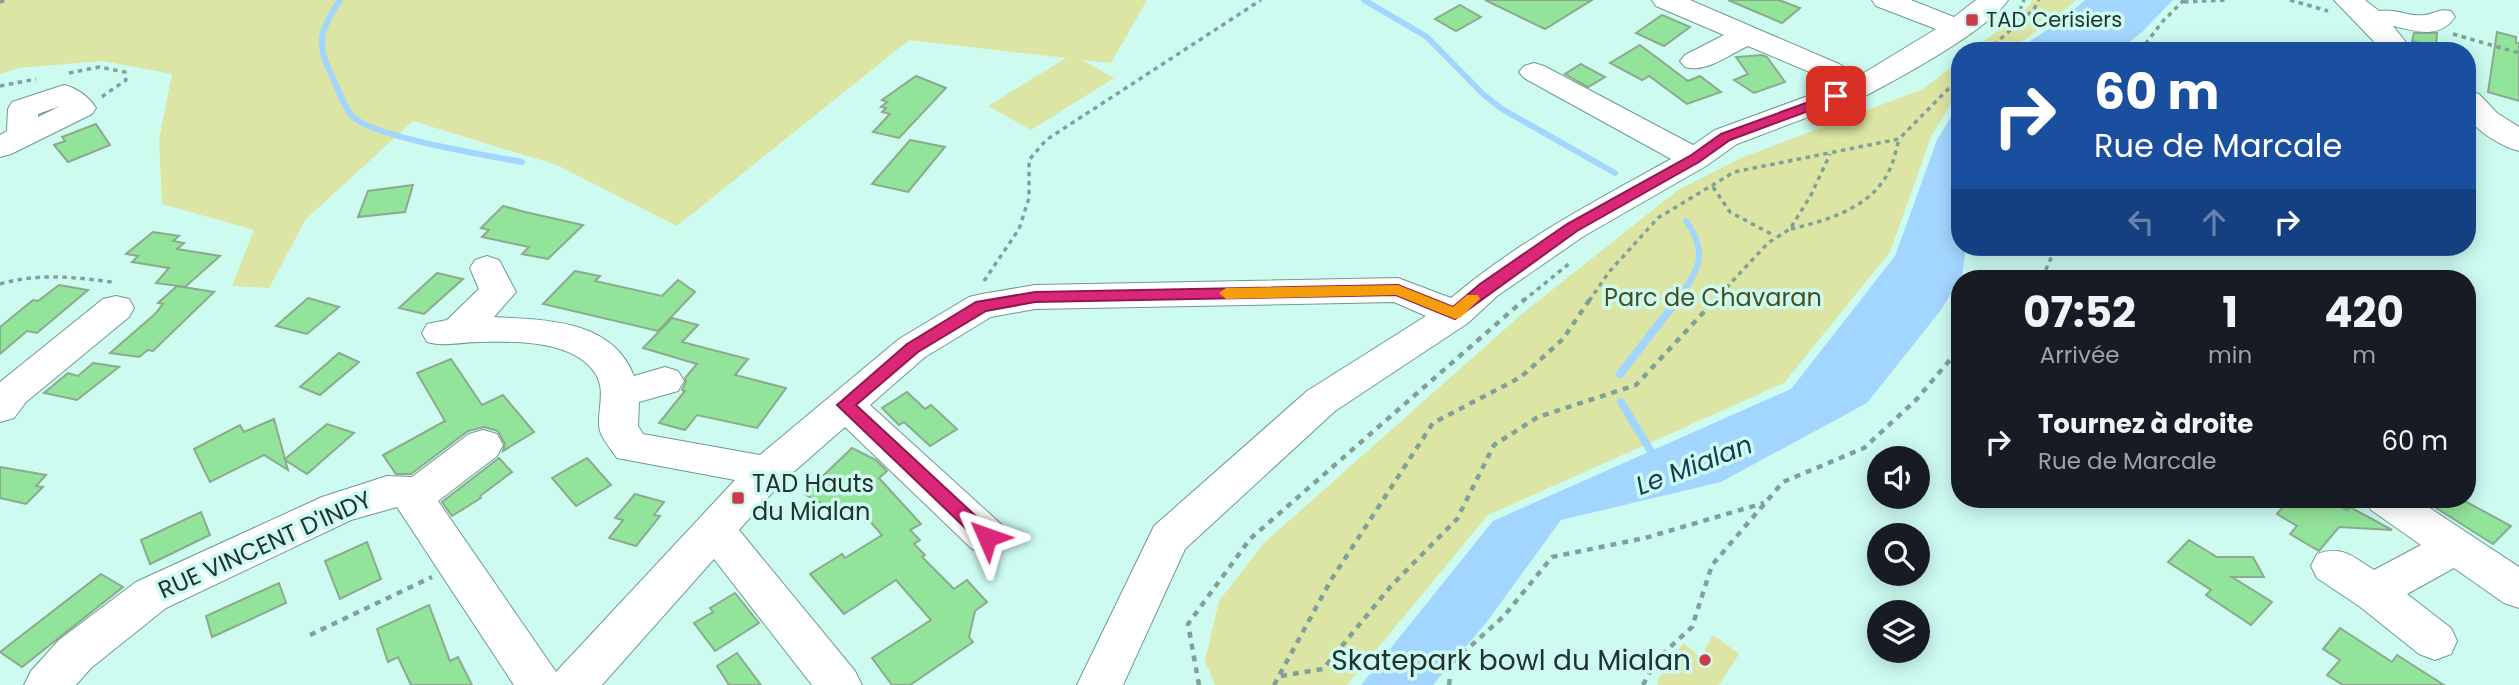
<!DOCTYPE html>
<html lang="fr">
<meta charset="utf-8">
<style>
:root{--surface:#171b24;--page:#242831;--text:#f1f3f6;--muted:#9ea1a6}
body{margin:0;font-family:Poppins,sans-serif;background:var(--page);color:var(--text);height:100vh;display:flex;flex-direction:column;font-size:26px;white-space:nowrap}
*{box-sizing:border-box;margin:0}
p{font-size:23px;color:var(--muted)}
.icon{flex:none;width:38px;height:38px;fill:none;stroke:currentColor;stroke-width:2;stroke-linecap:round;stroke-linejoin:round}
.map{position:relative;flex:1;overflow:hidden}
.panel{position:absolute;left:1951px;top:270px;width:525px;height:238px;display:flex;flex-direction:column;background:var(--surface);border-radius:28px;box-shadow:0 4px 18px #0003}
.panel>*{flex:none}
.top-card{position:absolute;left:1951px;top:42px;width:525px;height:214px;border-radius:28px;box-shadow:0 4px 18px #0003;background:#1a4fa0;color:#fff;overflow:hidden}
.tools{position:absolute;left:1867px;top:446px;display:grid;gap:14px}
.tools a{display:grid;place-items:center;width:63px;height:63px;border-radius:50%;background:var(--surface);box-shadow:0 4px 18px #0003;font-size:35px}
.pin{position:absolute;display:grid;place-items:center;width:60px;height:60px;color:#fff;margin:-30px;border-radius:14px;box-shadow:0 4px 10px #0006}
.me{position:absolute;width:77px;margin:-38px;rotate:313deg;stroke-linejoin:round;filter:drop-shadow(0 0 5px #0008)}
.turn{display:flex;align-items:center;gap:24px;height:147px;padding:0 28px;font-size:32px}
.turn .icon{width:91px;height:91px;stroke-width:2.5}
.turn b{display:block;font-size:49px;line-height:60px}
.lanes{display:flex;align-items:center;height:66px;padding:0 28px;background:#0003;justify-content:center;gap:35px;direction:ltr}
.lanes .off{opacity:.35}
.eta{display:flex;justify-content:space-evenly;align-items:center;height:119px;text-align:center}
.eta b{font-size:42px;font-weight:700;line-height:49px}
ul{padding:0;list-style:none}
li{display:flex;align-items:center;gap:21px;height:105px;padding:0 28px}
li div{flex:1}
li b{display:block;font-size:26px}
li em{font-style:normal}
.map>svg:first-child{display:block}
.green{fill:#dce5a3}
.water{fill:#a3d6ff}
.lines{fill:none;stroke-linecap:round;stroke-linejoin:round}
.stream-far1{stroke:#a3d6ff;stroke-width:6}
.stream{stroke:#a3d6ff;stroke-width:8}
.building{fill:#92e49a;stroke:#8da98e;stroke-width:2}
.minor-casing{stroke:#6f9a90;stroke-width:2}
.path-far1{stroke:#7fa199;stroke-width:3.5;stroke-dasharray:4.5 4.5;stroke-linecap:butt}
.path{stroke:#7fa199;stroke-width:4.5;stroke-dasharray:6 6;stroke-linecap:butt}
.minor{fill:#fff;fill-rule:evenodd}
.route{fill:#db2777;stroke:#8e194d;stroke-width:2}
.slow{fill:#f59e0b}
.poi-dot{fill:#cb3b4b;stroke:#cdfbf0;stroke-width:2.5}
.labels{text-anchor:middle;stroke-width:7;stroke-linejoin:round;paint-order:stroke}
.far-poi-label{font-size:21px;fill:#21332f;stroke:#cdfbf0;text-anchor:start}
.park-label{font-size:24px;fill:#494e23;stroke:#cdfbf0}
.poi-label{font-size:24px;fill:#21332f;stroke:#cdfbf0;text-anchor:start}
.street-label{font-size:24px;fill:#21332f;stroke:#cdfbf0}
.water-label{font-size:26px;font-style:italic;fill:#163c57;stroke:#cdfbf0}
.near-poi-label{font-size:28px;fill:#21332f;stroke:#cdfbf0;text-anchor:end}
</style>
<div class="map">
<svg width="2519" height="685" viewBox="0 0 2519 685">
<rect width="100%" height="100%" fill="#cdfbf0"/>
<!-- green -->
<g class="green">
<polygon points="0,0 1147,0 1111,63 1082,60 1114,78 1031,130 988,106 1066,58 909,40 677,226 557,165 413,121 306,219 269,288 232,286 254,230 162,204 159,140 172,74 102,61 19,68 0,74"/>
<polygon points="2032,0 2076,0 2058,16 2008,51 1972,51 2030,5"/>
<polygon points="1960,61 1960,94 1952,102 1931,137 1890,252 1784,383 1488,515 1347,685 1215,685 1205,661 1219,601 1264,543 1523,313 1678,190 1741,158 1923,89"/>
<polygon points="1713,635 1739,654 1719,685 1658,685 1657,681 1666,667 1682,663 1669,659 1684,643 1701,658 1705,655 1705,649"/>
</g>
<!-- water -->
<g class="water">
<polygon points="2085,0 2173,0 2142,32 2118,51 2016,51 2063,19"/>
<polygon points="1960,102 1960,247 1966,247 1962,276 1941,310 1867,403 1721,482 1561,520 1486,623 1433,685 1361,685 1493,521 1791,389 1895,256 1937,140"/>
</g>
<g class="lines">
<!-- stream-far1 -->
<g class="stream-far1">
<path d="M 340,0 C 320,29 315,45 333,78 C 338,89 344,107 352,116 C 372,137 490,156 522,162"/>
<polyline points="1364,0 1427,37 1484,95 1502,109 1615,173"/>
<path d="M 1677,301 C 1698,269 1710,255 1686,221"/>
</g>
<!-- stream -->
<g class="stream">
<polyline points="1620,374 1678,299"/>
<polyline points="1621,402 1655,458"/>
</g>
</g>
<!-- building -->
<g class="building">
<polygon points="1485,0 1592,0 1545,29"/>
<polygon points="1728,0 1779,0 1800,8 1782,23"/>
<polygon points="1460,5 1481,17 1456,31 1435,19"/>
<polygon points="1662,15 1690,27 1664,46 1636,33"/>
<polygon points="2497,32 2516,37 2516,43 2519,43 2519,101 2488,92"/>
<polygon points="2414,33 2437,33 2436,48 2412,41"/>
<polygon points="1640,45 1688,81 1700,76 1721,92 1687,104 1649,76 1642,80 1610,63"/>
<polygon points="1762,55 1767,57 1785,82 1754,93 1734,80 1748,74 1736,57"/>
<polygon points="1581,64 1586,67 1605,77 1588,87 1565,74"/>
<polygon points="916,76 946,88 899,138 873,132 890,114 882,112 886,108 881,107 887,102 882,100"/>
<polygon points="96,124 110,145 68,162 54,145 65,141 62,137"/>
<polygon points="910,140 945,147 908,192 872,184"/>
<polygon points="413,185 405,212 358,217 368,191"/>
<polygon points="503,206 525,212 583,225 548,259 522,254 529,247 482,237 489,230 481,228"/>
<polygon points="153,232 179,236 173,241 184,243 177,249 220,256 185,287 156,283 169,268 132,262 138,256 126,254"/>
<polygon points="575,271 600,276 595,281 662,296 678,280 695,292 658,331 543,304"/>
<polygon points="437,273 463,279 424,314 399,308"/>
<polygon points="59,285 88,290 37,333 27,331 0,354 0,327 33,300 38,301"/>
<polygon points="177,286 214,292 153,351 148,350 139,357 110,353 155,314 163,304 158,303"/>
<polygon points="308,298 339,307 307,334 276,326"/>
<polygon points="672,318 698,325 682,342 748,359 735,375 786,388 757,428 697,415 685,430 659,423 685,391 682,390 686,382 685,378 697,364 643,348"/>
<polygon points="339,353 359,362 320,395 300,387"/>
<polygon points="451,359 482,405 503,395 534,432 503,451 505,444 498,431 484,427 468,431 411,474 396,474 383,455 445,421 417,373"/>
<polygon points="93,363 119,367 77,400 44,393 68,373 78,376"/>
<polygon points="907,392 925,409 931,405 957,429 930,446 904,422 899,425 882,408"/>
<polygon points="274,419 285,459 327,424 354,433 307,474 285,460 288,470 264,455 210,482 194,449 240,425 244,432"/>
<polygon points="852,448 876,460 887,471 879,478 921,524 910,530 920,540 914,544 925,555 922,557 954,589 967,580 987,602 975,611 969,637 973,642 910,685 892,685 872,658 931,620 896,580 844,614 810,574 842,554 845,558 882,535 854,503 843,514 804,494"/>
<polygon points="499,458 512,472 480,496 481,498 452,516 442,502"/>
<polygon points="587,458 611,485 576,506 552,478"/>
<polygon points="0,467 46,475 36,486 43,487 26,504 0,498"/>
<polygon points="635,494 664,502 654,515 660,516 636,546 609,538 623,520 615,518"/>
<polygon points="2324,499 2347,510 2350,507 2392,530 2339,527 2319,551 2290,534 2297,526 2277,514 2288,501 2318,507"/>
<polygon points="2422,499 2461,499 2511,526 2493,544"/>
<polygon points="201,512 210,535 150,564 141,540"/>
<polygon points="2189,540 2217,557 2253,557 2264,577 2232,577 2272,602 2251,625 2206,595 2211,590 2168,562"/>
<polygon points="367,542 381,579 340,599 325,561"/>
<polygon points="101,574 123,587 22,667 0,652"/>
<polygon points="279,583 286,603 212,637 206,616"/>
<polygon points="735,593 759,623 715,651 694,623 713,612 710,608"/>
<polygon points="429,605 450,661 458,657 472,685 411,685 398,657 388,662 377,629"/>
<polygon points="2340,628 2392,662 2397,655 2444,685 2343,685 2327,675 2340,660 2323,649"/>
<polygon points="737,653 761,685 729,685 717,666"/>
</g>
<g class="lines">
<!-- minor casing -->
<g class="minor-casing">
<g id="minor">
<path d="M 1652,0 L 1690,0 L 1839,64 L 1859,76 L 1936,29 L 1876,6 L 1872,0 L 1911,0 L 1954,17 L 1976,0 L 2008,0 C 1988,30 1903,76 1869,94 L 1737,144 L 1706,166 L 1584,236 L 1497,296 L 1468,323 L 1335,411 L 1185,549 L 1123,685 L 1077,685 L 1154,526 L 1307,391 L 1426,316 L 1394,302 L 1035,309 L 991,317 L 925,357 L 870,405 L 1002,525 L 1008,537 L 1002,549 L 987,554 L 972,549 L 845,427 L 781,483 L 739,530 L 855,671 L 862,685 L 812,685 L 714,559 L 602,685 L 514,685 L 397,507 L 351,520 L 166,608 L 91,668 L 76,685 L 24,685 L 31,671 L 59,640 L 136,582 L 322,497 L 387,476 L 412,477 L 469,434 L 483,430 L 497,434 L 503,445 L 497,456 L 438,501 L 556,672 L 735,480 L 617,458 C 611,449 599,436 599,425 C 598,407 606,390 595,373 C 573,340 515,341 480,342 C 461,342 445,347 427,342 L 422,333 L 427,324 L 447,320 L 479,289 L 470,268 L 475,260 L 487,256 L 499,260 L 516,292 L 494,317 C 545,320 612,319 634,376 L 665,367 L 678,371 L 684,381 L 678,391 L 639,402 L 638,426 L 643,434 L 760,455 L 899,339 L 969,297 L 982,294 L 1035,285 L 1398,278 L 1451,298 C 1517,242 1595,201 1671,159 L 1524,78 L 1519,72 L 1524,66 L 1534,63 L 1544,66 L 1693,145 L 1715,130 L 1835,86 L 1819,76 L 1748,46 C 1728,55 1707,73 1685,67 L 1680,61 L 1685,55 L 1724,35 L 1656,6 Z"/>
<path d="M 2334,0 L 2365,0 L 2379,11 C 2395,8 2409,17 2424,15 C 2435,14 2438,8 2451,11 L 2455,17 C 2439,40 2416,31 2393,26 L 2413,51 L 2383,51 Z"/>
<path d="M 64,85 C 77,88 88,96 96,108 L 92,114 L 11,154 L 0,157 L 0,135 L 7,131 L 8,109 L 12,102 ZM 60,106 L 38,117 L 38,114 Z"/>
<path d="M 2468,91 L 2479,94 L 2497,113 L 2519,127 L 2519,151 C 2500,146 2480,133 2468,118 Z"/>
<polygon points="116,296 129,299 134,308 129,317 26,402 14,418 0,422 0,382 103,299"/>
<path d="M 2365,499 L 2416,499 L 2519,567 L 2519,608 L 2504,603 L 2454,568 L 2407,594 L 2451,628 L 2457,641 L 2451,654 L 2435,660 L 2419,654 L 2359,606 L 2317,578 L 2311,566 L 2317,554 C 2342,545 2353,557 2374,570 L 2421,545 L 2371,510 Z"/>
</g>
</g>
<!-- path-far1 -->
<g class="path-far1">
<polyline points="2290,0 2328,11"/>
<polyline points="0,2 6,0"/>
<polyline points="2184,2 2225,0"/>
<polyline points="2012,15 2020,10 2024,0"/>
<polyline points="2453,34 2519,53"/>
<polyline points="1987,51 2034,9 2039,0"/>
<polyline points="2140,51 2163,21 2184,0"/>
<polyline points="69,73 99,67 125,72 126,80 100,98"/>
<polyline points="0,86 36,79"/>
<polyline points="1713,187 1730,212 1775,236"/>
<path d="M 1791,229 C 1828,220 1871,208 1889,171 C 1894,161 1896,150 1899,139"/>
<polyline points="2042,278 2056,247"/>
<polyline points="984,281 1019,229 1029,198 1029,160 1046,140 1261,0"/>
<path d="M 0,284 C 38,273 74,277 112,282 L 113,286"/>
<polyline points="1523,301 1570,263"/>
<polyline points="1589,301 1609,272 1658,218 1734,172 1899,139 1960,77"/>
<polyline points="1714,301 1768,243 1790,229 1811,195 1830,154"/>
</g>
<!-- path -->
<g class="path">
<polyline points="310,635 432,577"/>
<polyline points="1281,676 1323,669 1391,586 1457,519 1494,445 1538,417 1636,385 1716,299"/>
<polyline points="1199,685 1188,624 1250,539 1525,299"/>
<polyline points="1274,685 1331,580 1433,423 1521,377 1563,339 1590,299"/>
<polyline points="1449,685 1452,663 1504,616 1552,557 1645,538 1764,503"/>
<polyline points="1643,685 1657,659 1692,627 1712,565 1783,482 1864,448 1916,400 1960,348"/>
</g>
<!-- minor -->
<use href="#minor" class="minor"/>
</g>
<!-- route -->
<polygon class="route" points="1836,92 1843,96 1841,99 1730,140 1699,162 1577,231 1455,319 1396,295 1035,302 986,311 918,352 856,405 993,532 996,537 993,542 987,544 980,542 837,405 907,344 976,302 1035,292 1398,285 1453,307 1480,284 1567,224 1690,156 1721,134"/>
<!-- slow -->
<polygon class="slow" points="1398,285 1453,307 1467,295 1478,295 1480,299 1461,317 1455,319 1396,295 1226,299 1219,293 1226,288"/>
<!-- markers -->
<g class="poi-dot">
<rect x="1965" y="13" width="14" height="14" rx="3.5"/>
<rect x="731" y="491" width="14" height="14" rx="3.5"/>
<circle cx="1705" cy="660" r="7"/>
</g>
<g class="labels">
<!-- far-poi labels -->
<g class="far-poi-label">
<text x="1986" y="27">TAD Cerisiers</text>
</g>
<!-- park labels -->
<g class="park-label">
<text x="1713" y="306">Parc de Chavaran</text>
</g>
<!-- poi labels -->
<g class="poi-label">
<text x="752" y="492">TAD Hauts<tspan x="752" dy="28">du Mialan</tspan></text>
</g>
<!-- street labels -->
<g class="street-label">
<text transform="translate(265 545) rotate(-24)" y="8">RUE VINCENT D'INDY</text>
</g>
<!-- water labels -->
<g class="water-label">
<text transform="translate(1694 465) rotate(-21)" y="9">Le Mialan</text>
</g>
<!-- near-poi labels -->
<g class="near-poi-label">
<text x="1691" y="670">Skatepark bowl du Mialan</text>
</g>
</g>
</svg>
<div class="tools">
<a><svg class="icon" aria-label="sound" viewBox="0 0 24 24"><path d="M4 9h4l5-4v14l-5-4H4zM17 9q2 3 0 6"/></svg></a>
<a><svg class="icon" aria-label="search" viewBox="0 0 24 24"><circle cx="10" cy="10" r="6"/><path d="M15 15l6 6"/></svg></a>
<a><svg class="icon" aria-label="layers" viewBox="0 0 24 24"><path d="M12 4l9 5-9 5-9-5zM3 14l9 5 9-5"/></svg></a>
</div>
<div class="pin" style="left:1836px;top:96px;background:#d93025"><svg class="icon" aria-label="arrive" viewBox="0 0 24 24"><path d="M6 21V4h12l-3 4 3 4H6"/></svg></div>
<svg class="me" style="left:987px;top:537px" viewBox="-20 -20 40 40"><path d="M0-17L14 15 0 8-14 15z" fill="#db2777" stroke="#fff" stroke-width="4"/></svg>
<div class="top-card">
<div class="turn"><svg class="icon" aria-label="right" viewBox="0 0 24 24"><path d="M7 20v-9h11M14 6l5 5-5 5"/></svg><div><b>60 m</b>Rue de Marcale</div></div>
<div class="lanes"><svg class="icon off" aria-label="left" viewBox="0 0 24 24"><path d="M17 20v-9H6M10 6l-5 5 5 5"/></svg><svg class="icon off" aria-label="ahead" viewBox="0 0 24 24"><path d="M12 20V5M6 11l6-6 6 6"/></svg><svg class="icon" aria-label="right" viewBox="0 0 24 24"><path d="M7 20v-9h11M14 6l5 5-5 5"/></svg></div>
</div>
<section class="panel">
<div class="eta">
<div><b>07:52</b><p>Arrivée</p></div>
<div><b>1</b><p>min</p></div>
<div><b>420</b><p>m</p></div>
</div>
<ul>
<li><svg class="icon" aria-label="right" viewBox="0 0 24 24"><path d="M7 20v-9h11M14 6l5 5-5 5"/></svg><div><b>Tournez à droite</b><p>Rue de Marcale</p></div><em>60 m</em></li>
</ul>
</section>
</div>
